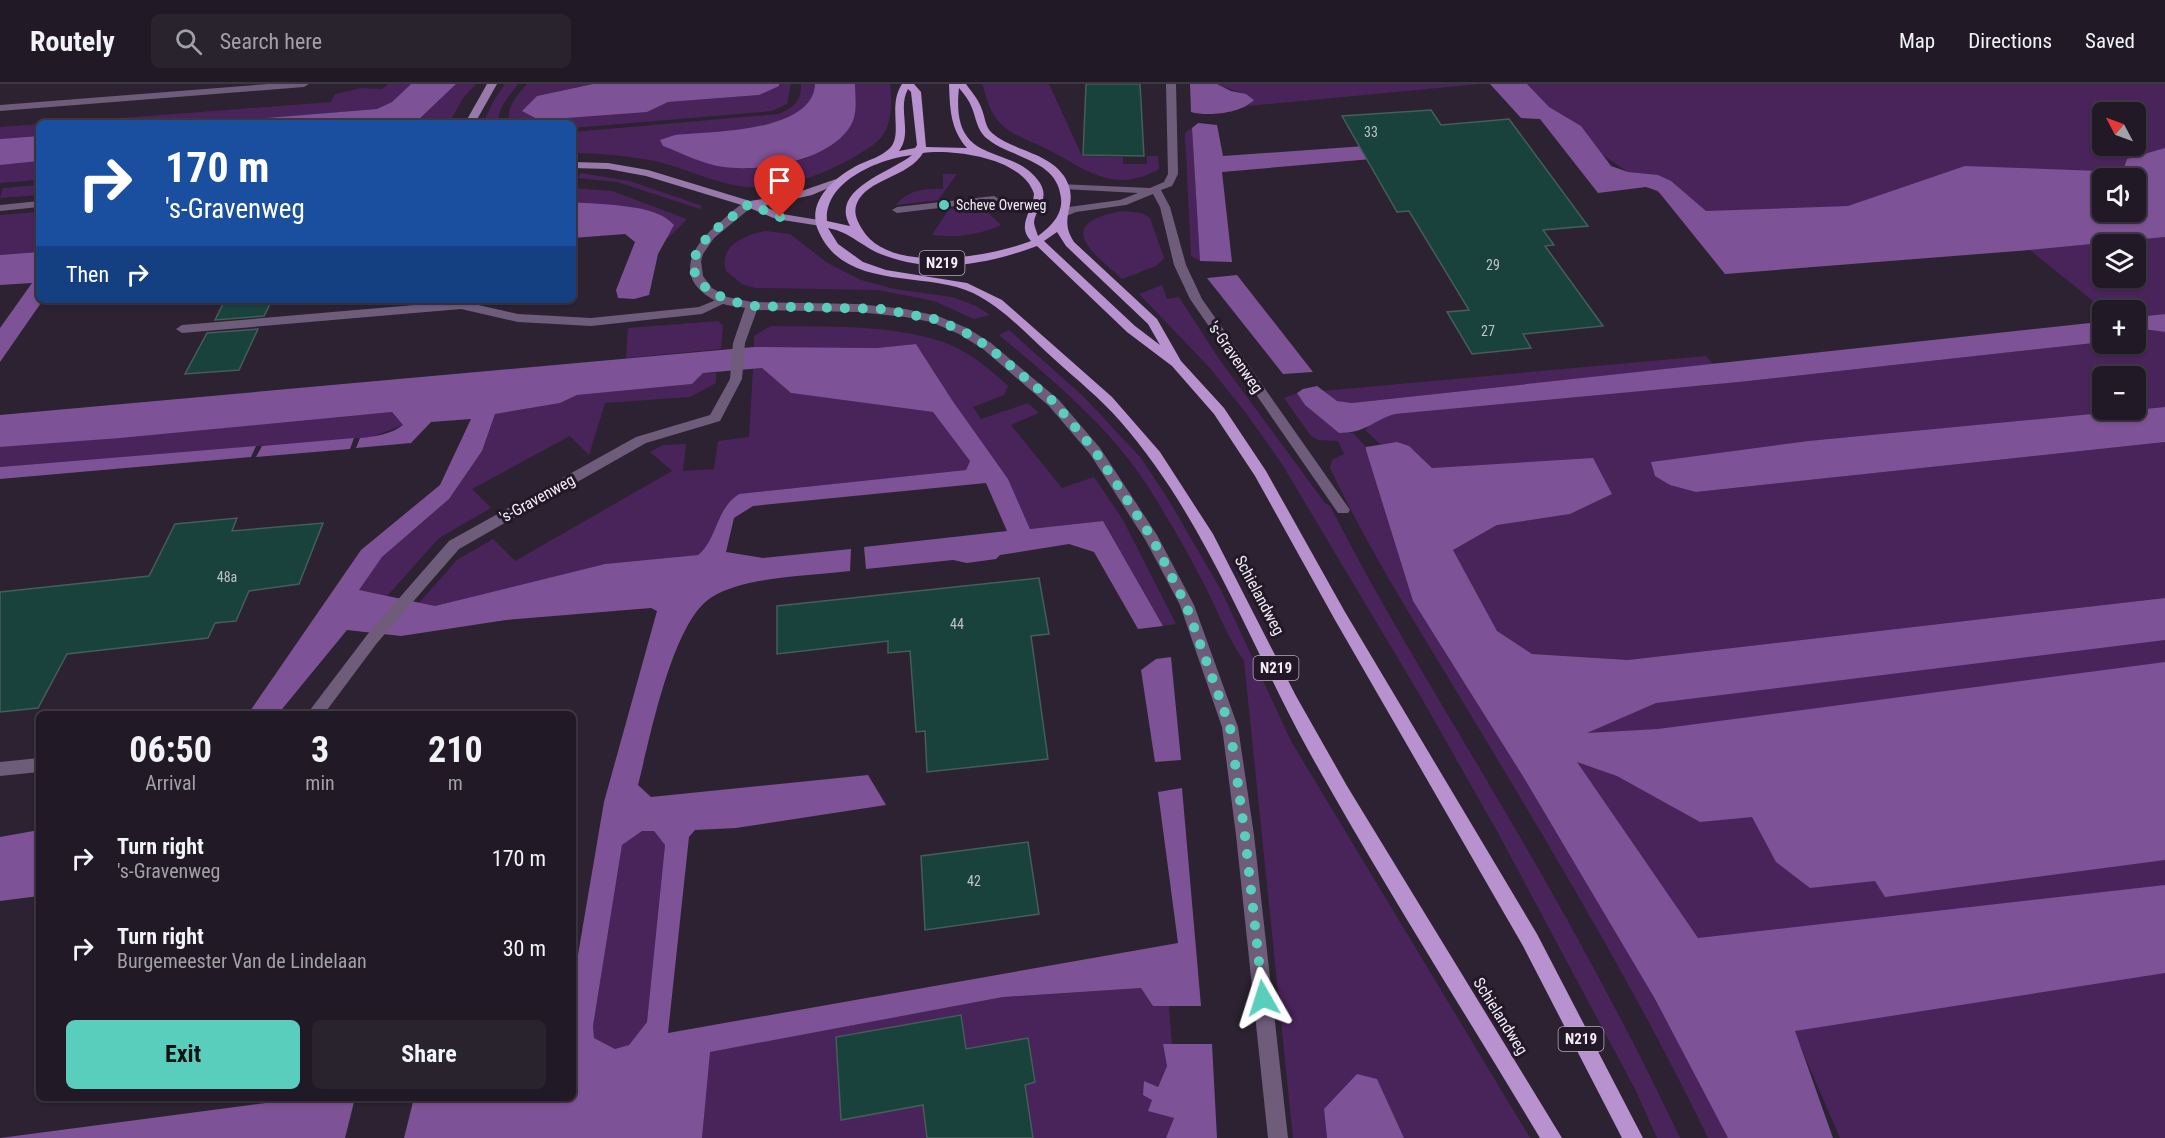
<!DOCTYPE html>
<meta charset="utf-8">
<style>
:root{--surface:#211a26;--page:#29232e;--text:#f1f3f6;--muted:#a2a1a7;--line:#3e3843;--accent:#5acebd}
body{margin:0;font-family:"Roboto Condensed",sans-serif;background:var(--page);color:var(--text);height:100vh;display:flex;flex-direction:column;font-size:22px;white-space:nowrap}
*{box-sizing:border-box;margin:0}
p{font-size:20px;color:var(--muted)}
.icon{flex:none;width:33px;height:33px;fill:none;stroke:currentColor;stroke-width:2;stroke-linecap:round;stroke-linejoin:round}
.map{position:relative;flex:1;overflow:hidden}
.side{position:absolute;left:36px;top:627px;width:540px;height:390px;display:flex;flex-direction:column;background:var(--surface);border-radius:9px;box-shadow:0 2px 4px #0004,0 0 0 2px var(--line)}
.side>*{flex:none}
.top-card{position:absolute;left:36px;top:36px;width:540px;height:183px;border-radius:9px;box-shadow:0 2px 4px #0004,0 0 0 2px var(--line);background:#1a4fa0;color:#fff;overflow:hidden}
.needle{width:39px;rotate:311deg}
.buttons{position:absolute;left:2092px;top:18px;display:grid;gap:12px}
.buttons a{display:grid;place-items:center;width:54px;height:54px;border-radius:9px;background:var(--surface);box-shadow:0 2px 4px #0004,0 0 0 2px var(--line);font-size:30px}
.pin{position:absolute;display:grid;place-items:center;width:51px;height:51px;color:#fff;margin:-62px -26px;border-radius:50% 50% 50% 0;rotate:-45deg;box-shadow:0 0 6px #0007}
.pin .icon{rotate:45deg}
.me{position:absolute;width:66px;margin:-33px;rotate:354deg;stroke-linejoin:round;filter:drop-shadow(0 0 4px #0008)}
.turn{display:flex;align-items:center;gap:21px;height:126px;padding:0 30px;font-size:27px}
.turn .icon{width:78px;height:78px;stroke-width:2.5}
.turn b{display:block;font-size:42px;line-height:51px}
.then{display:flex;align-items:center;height:57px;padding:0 30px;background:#0003;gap:12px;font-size:22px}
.eta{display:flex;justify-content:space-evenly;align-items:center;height:102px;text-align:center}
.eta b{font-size:36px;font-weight:700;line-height:42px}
.primary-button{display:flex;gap:12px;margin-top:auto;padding:12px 30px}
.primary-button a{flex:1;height:69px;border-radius:9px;background:var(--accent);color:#111;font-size:24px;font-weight:700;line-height:69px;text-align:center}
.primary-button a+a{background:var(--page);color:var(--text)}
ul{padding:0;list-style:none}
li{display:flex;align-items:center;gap:18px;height:90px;padding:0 30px}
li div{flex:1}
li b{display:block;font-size:22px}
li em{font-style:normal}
header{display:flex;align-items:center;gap:36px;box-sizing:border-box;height:84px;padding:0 30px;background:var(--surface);border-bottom:2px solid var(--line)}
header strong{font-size:28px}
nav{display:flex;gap:33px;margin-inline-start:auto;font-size:21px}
.search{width:420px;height:54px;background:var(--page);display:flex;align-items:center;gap:15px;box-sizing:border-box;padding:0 21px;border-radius:9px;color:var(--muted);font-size:22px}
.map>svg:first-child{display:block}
.green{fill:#49245b;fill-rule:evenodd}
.water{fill:#7e5296;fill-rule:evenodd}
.building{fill:#1a423c;stroke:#445e59;stroke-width:1.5}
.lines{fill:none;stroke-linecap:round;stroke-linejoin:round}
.lane{fill:#6f5c7a;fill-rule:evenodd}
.street{fill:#6f5c7a;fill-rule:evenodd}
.secondary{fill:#987aaa;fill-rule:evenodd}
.primary{fill:#b891cf;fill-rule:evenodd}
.route{stroke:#5acebd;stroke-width:10;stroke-dasharray:0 18}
.poi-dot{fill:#5acebd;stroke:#221828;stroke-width:2}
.labels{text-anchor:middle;stroke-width:6;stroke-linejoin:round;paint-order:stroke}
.number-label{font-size:14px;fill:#bcc2c8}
.far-poi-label{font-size:14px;fill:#f2ecf6;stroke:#221828;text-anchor:start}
.shield{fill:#221828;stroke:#b4acb8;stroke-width:1.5}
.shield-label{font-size:15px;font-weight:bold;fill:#f2ecf6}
.street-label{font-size:16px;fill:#f2ecf6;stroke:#221828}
</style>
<header>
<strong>Routely</strong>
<div class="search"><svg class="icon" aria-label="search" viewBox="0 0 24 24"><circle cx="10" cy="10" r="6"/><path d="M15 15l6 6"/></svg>Search here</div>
<nav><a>Map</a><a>Directions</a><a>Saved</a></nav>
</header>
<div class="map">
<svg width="2165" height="1054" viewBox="0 0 2165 1054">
<rect width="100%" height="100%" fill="#2c2232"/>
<!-- green -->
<g class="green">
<polygon points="388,0 411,0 392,18 377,25 204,39 56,39 331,18 335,10 362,4 382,5"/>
<polygon points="456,0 476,0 463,14 449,39 415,39"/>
<path d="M 505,0 L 518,0 C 510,11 497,25 498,39 L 483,39 L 493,18 Z"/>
<path d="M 527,0 L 593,0 L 537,12 L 647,28 L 668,18 L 759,11 L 779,0 L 791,0 L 787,20 L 772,27 L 573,44 L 573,39 L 509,39 C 506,23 517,11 527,0 Z"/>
<path d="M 801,0 L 815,0 C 813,29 786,36 762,41 L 756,84 L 804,75 L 827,64 L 855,29 L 855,0 L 890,0 C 892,13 892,38 884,49 C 879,59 865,66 856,72 C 819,93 772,111 729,100 C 704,94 680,83 655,77 C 628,72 600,69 573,69 L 573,48 L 779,30 C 794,23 802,17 801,0 Z"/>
<path d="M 982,0 L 1049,0 L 1082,72 L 1123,73 L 1123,80 L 1147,80 L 1147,72 L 1158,72 L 1159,85 C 1113,111 1086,85 1047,65 C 1029,56 1008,51 996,34 C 989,25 986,11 982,0 Z"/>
<path d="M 1217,0 L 1480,0 L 1248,22 L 1254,16 C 1243,7 1229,6 1217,0 Z"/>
<path d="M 1504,0 L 2165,0 L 2165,121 L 2136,94 L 2103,94 L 1707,142 L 1509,7 ZM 2103,28 L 2136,28 L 2136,62 L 2103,62 Z"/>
<polygon points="39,40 39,52 0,55 0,43"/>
<polygon points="1192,44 1200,177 1191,172 1185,49"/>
<polygon points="39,77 39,96 0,99 0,81"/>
<polygon points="581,89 630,97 702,122 700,125 617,98 577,94"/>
<path d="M 943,90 L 957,90 L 938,116 L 896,121 C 907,106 926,104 943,105 Z"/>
<polygon points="39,101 39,111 0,114 3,104"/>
<polygon points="573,104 612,107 687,135 664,158 674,141 633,123 573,118"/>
<path d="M 989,121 L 985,126 L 1001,141 C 979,151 956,154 932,151 L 949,125 Z"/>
<path d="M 1122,127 L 1142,129 L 1150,134 L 1164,174 L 1156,182 L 1122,195 C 1091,167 1053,140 1122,127 Z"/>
<polygon points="39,128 39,168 0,171 0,131"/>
<path d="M 765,147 L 790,150 L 826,178 L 861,196 L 894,205 L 952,213 L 976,222 L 990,231 L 974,235 L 934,217 L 878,206 L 755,204 L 742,200 L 726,187 C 718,162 745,151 765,147 Z"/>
<path d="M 2165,153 L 2165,230 L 2136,233 L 2136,226 L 2104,226 L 2030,166 ZM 2103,160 L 2136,160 L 2136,194 L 2103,194 Z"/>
<path d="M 1162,201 L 1167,215 L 1179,213 L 1219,275 L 1325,419 L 1330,422 C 1388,535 1456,643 1520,753 C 1577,851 1632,952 1680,1054 L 1657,1054 L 1635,1005 L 1497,747 L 1421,613 L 1282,380 L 1246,329 L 1209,283 L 1139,210 Z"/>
<polygon points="718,237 723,242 721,265 626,274 628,244"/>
<path d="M 771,242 C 827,243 887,240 940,257 C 966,265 989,284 1008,302 L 1004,311 L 973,323 L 981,335 L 1028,319 L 1039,329 L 1011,341 L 1062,404 L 1094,393 L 1123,436 L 1176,540 L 1163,542 L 1103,437 L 1030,445 L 1008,395 L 952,316 L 916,260 L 877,264 L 754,263 L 754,252 Z"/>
<path d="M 2136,244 L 2165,248 L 2165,323 L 2136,325 L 2136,292 L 2103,292 L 2103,326 L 2136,326 L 1808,357 L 1651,378 L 1696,408 L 2165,358 L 2165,514 L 1628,576 L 1532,570 L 1497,547 L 1453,466 L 1497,441 L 1570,430 L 1612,410 L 1593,375 L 1432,384 C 1412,365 1408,357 1380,360 L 1365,346 L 1379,334 L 1395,330 L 1739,298 L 2103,258 L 2136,260 Z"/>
<path d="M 1009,246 L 1085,314 L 1126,358 L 1141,374 L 1168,415 L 1221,506 L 1291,657 L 1530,1054 L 1404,1054 L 1377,995 L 1324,1025 L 1327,1054 L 1293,1054 L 1244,577 C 1228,554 1218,528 1206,504 C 1189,470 1169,436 1149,404 C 1110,343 1054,297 999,251 Z"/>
<polygon points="1706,272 1713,280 1352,319 1337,317 1322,307"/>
<path d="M 762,284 L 791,309 L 933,328 L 970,377 L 966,386 L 739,410 C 713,426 719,455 698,471 L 605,480 L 435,522 L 419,519 L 457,476 L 493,455 L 515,477 L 672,387 L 650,368 L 663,361 L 686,360 L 683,387 L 714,385 L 718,357 L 749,353 L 753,285 Z"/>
<polygon points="703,289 716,289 716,299 690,313 605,319 589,371 570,352 472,405 491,424 439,454 387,512 358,506 382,473 449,415 482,367 495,330 560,319 577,311 692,300"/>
<path d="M 1297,309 L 1305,321 L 1339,349 L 1353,349 L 1366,363 L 1413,517 L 1524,694 L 1655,915 L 1728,1054 L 1708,1054 C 1638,909 1555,771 1472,633 C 1423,551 1371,471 1330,384 L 1332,376 L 1344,370 L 1338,357 L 1318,356 L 1311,352 L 1284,314 Z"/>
<polygon points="392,328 403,341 372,353 0,383 0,363"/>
<polygon points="2165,526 2165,1054 1840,1054 1794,948 1698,854 1513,600"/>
<polygon points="642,747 654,747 665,761 647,938 629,961 615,965 594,954 593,942 622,761"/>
<polygon points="1141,904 1153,922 1169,922 1172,961 1163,961 1167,982 1157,1004 1145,997 1152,1016 1174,1034 1166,1054 702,1054 709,968 1003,913"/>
</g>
<!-- water -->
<g class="water">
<polygon points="411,0 456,0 415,39 204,39 377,25 392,18"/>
<polygon points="593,0 779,0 779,2 759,11 668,18 647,28 539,36 522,27 537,12"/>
<path d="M 815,0 L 855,0 C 855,13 858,29 851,41 C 830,77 762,88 724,83 C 704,81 682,69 663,62 L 660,56 L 675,51 C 711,47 813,49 815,0 Z"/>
<path d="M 1190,0 L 1217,0 L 1231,7 L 1246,10 L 1254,16 C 1242,29 1208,33 1191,28 Z"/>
<path d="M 1490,0 L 1527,0 L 1549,23 L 1581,42 L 1611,82 L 1628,88 L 1658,91 L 1671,97 L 1706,127 L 1848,122 L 1965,82 L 2100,87 L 2124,84 L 2127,75 L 2165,64 L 2165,153 L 2030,166 L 1725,190 L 1658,107 L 1646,103 L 1598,109 L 1540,35 L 1521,34 ZM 2103,94 L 2136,94 L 2136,128 L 2103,128 Z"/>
<polygon points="1198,39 1217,41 1223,72 1505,52 1511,63 1222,88 1232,178 1200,177 1192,44"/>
<polygon points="39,52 39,77 0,81 0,55"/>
<path d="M 573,118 C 600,121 656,119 674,141 L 658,170 L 649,211 L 634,215 L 618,214 L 616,206 L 635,158 L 625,150 L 573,154 Z"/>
<polygon points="39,168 39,216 43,216 0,278 0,244 32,199 0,201 0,171"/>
<polygon points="1237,191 1313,288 1283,290 1207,194"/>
<polygon points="2165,230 2165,248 2136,244 2136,233"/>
<path d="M 2090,239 L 2103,250 L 2103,258 L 1739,298 L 1395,330 C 1371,337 1367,349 1339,349 L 1305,321 L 1297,309 L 1303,305 L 1317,302 L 1337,317 L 1352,319 Z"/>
<path d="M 916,260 L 952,316 L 1008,395 L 1030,445 L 1103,437 L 1163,542 L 1138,545 L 1094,468 L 1069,460 L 1000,471 L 996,475 L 967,479 L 953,476 L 866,485 L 864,463 L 1007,447 L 986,399 L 753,422 L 734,434 L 726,468 L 763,474 L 851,465 L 850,487 C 811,492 745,492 712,513 C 672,537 650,655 638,701 L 651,713 L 868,691 L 886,721 L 736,744 L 695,746 L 689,753 L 668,949 L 1178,859 L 1158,708 L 1182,704 L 1201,922 L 1153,922 L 1141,904 L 1003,913 L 710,968 L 702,1054 L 404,1054 L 414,1014 L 573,1014 L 573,900 L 604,718 L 657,527 L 651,524 L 506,536 L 401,552 L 347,546 L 278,630 L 248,630 L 361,466 L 440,401 L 471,335 L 431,338 L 411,359 L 356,364 L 360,354 C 374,353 392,350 403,341 L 392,328 L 120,354 L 0,363 L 0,331 L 754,263 L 877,264 ZM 762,284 L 791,309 L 933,328 L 970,377 L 966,386 L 739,410 C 715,425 718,455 698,471 L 605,480 L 435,522 L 359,506 L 382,473 L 449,415 L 482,367 L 495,330 L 560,319 L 577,311 L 692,300 L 703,289 ZM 642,747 L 654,747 L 665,761 L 647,938 L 629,961 L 615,965 L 594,954 L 593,942 L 622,761 Z"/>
<polygon points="2165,323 2165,358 1696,408 1670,401 1655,392 1651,378 1808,357"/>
<polygon points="354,354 350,365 256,373 262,362"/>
<polygon points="1397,358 1409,362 1432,384 1593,374 1612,410 1570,430 1497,441 1453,466 1497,547 1532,570 1628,576 2165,514 2165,556 1656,619 1587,649 1658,645 2165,578 2165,776 1885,813 1875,797 1810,804 1776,778 1752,733 1700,738 1617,692 1577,678 1698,854 2165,801 2165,889 1795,947 1833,1054 1728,1054 1655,915 1524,694 1413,517 1366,366 1366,363"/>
<polygon points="256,362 251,373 0,395 0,383"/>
<polygon points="1171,573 1181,676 1155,678 1141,586 1156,575"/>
<polygon points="39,746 39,812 0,817 0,753"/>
<polygon points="1163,960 1212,960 1217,1054 1166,1054 1174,1034 1148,1027 1152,1016 1143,1011 1144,997 1158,1003 1167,982"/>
<polygon points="1357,990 1377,995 1404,1054 1327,1054 1324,1025"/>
<polygon points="304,1014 355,1014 345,1054 0,1054"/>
</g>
<!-- building -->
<g class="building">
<polygon points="1086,0 1140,0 1144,72 1083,71"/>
<polygon points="1431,26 1441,41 1509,35 1588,142 1543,146 1554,161 1545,162 1603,242 1523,250 1531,264 1472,270 1447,228 1469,226 1409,127 1397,128 1342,32"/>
<polygon points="225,216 272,216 264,232 215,236"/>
<polygon points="258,245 239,286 185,290 207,249"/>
<polygon points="237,434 232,447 323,439 299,500 249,507 236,537 215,539 208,554 67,570 38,624 0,628 0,508 149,492 175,440"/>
<polygon points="1039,494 1049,550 1031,552 1048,675 927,688 925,647 916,648 910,567 888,569 888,557 777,570 777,522"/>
<polygon points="1028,758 1039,830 925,846 921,772"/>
<polygon points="961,931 966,965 1028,954 1035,998 1025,1001 1033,1054 927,1054 923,1021 841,1036 836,953"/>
</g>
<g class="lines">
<!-- lane -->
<g class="lane">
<polygon points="994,112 999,115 998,117 897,129 892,126 897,123"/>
<polygon points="723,213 727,214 727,218 702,230 591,242 518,238 461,225 182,249 176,245 182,241 461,217 518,230 591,234 699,223"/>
</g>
<!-- street -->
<g class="street">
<polygon points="268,0 309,0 304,3 0,27 0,21"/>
<polygon points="1166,0 1176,0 1178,90 1172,102 1161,106 1170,123 1186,181 1202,215 1348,423 1350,426 1348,429 1338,429 1190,215 1174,181 1160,123 1153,110 1126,121 1076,128 1064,133 1059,130 1069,123 1120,116 1138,109 1063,105 1059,104 1059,100 1150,104 1164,98 1168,90"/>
<polygon points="39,117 39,123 0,127 0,121"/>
<path d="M 749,117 L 754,120 L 753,122 L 714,154 L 703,170 L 701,177 L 703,192 L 712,204 L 727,213 L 752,218 L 858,220 L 905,225 L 938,232 L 967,244 L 991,259 L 1059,316 L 1100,364 L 1157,451 L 1194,521 L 1238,643 L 1254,751 L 1288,1054 L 1268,1054 L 1236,751 L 1222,643 L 1180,521 L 1146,457 L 1090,370 L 1049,322 L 983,265 L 959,250 L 931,238 L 905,233 L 858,228 L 757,226 L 745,259 L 742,295 L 720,337 L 646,359 L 459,465 L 377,559 L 324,630 L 307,630 L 367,551 L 449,457 L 636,353 L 710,331 L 730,295 L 733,259 L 745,224 C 737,222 726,222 718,218 C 673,196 689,164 719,139 C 728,132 738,120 749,117 Z"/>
<polygon points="39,674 39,688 0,692 0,678"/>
</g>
<!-- secondary -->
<g class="secondary">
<polygon points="487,0 497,0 475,39 465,39"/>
<polygon points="573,78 608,79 648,86 750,117 793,110 842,93 847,96 812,111 763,122 782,130 825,137 825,141 821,142 776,135 745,122 646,92 608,85 573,84"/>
</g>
<!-- primary -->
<path class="primary" d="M 902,0 L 914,0 L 921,8 L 926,63 L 967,64 C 950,45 950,24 949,0 L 966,0 C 971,7 978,15 981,23 C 985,32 985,43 992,49 C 1013,67 1048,68 1064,92 C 1082,121 1056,131 1074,158 L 1157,235 L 1181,277 L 1224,324 L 1266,387 L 1345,528 L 1537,850 L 1643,1054 L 1622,1054 L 1523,862 L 1335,536 L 1255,392 L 1214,330 L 1172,282 L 1127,248 L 1037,162 C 989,180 935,190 886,172 C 864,165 851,148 828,144 L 838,160 L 863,178 L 886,186 L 967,199 L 1002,216 L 1112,313 L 1160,368 L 1213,450 L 1296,612 L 1347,702 L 1562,1054 L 1540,1054 C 1462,924 1380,796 1307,664 C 1247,554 1204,433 1120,337 C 1100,314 1076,295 1054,275 C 1028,252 1004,224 973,209 C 924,186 844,208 818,146 C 806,117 835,93 858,81 C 869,76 880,73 889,65 C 904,52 887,22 902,0 ZM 959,4 C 964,10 969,16 972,24 C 976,34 977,45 985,53 C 1010,75 1057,74 1061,114 C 1063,131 1050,143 1038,152 C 1037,148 1034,142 1034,138 C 1036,123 1050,116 1040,99 C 1012,57 950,86 959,4 ZM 908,5 L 911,8 L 917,61 L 915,64 L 899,67 C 913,48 897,25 908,5 ZM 923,69 C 954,65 1023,74 1034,110 C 1033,127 1016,141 1031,157 C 990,173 888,191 862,145 C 857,136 853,129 857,119 C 867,95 909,93 923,69 ZM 912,71 C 890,89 829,105 850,142 L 827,137 C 824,97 879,75 912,71 ZM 1057,148 L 1066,162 L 1148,240 L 1160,261 L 1135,242 L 1044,157 Z"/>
</g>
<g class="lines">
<!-- route -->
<path class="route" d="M 780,133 L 749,120 C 734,132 714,144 702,160 C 674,198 723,217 752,222 L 881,225 L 934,235 L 963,247 L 987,262 L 1054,318 L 1095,367 L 1152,454 L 1186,521 L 1230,643 L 1245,752 L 1263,914"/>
</g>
<!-- markers -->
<circle class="poi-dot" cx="944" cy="121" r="6"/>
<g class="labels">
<!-- number labels -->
<g class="number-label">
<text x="1371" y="53">33</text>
<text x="1493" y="186">29</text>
<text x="1488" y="252">27</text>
<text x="227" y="498">48a</text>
<text x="957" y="545">44</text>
<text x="974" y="802">42</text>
</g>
<!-- far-poi labels -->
<g class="far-poi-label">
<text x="956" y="126">Scheve Overweg</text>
</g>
<!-- shield labels -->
<g class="shield">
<rect x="919.5" y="167" width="45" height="24" rx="4.5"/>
<rect x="1253.5" y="572" width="45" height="24" rx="4.5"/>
<rect x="1558.5" y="943" width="45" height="24" rx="4.5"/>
</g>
<g class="shield-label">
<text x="942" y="184">N219</text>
<text x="1276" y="589">N219</text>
<text x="1581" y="960">N219</text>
</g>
<!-- street labels -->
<g class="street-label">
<text transform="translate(1236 273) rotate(55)" y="6">'s-Gravenweg</text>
<text transform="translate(537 414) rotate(-29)" y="6">'s-Gravenweg</text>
<text transform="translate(1260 511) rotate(62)" y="6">Schielandweg</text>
<text transform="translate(1501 932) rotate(58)" y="6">Schielandweg</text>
</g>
</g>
</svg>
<div class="buttons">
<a><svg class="needle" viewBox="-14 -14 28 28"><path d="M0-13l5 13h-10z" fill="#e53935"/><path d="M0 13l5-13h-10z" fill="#a2a1a7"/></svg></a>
<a><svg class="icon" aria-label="sound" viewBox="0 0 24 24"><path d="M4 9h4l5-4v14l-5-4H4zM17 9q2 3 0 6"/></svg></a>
<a><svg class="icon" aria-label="layers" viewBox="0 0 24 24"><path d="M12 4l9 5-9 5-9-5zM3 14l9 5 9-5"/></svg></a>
<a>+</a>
<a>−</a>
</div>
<div class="pin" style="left:780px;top:133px;background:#d93025"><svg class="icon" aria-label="arrive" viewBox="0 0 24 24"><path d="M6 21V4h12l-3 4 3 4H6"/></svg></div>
<svg class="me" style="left:1263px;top:914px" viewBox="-20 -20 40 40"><path d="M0-17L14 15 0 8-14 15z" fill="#5acebd" stroke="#fff" stroke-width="4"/></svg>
<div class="top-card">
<div class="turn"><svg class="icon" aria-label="right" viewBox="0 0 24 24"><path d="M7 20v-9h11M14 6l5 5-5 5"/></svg><div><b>170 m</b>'s-Gravenweg</div></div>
<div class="then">Then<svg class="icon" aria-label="right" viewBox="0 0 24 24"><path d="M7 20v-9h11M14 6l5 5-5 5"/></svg></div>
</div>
<section class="side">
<div class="eta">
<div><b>06:50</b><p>Arrival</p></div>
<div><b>3</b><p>min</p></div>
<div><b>210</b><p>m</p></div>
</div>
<ul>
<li><svg class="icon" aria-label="right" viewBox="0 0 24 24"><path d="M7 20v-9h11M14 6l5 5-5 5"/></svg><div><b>Turn right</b><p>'s-Gravenweg</p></div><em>170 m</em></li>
<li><svg class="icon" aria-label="right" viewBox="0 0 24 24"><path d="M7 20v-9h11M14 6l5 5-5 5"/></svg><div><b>Turn right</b><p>Burgemeester Van de Lindelaan</p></div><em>30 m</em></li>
</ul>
<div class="primary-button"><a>Exit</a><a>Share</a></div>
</section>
</div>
